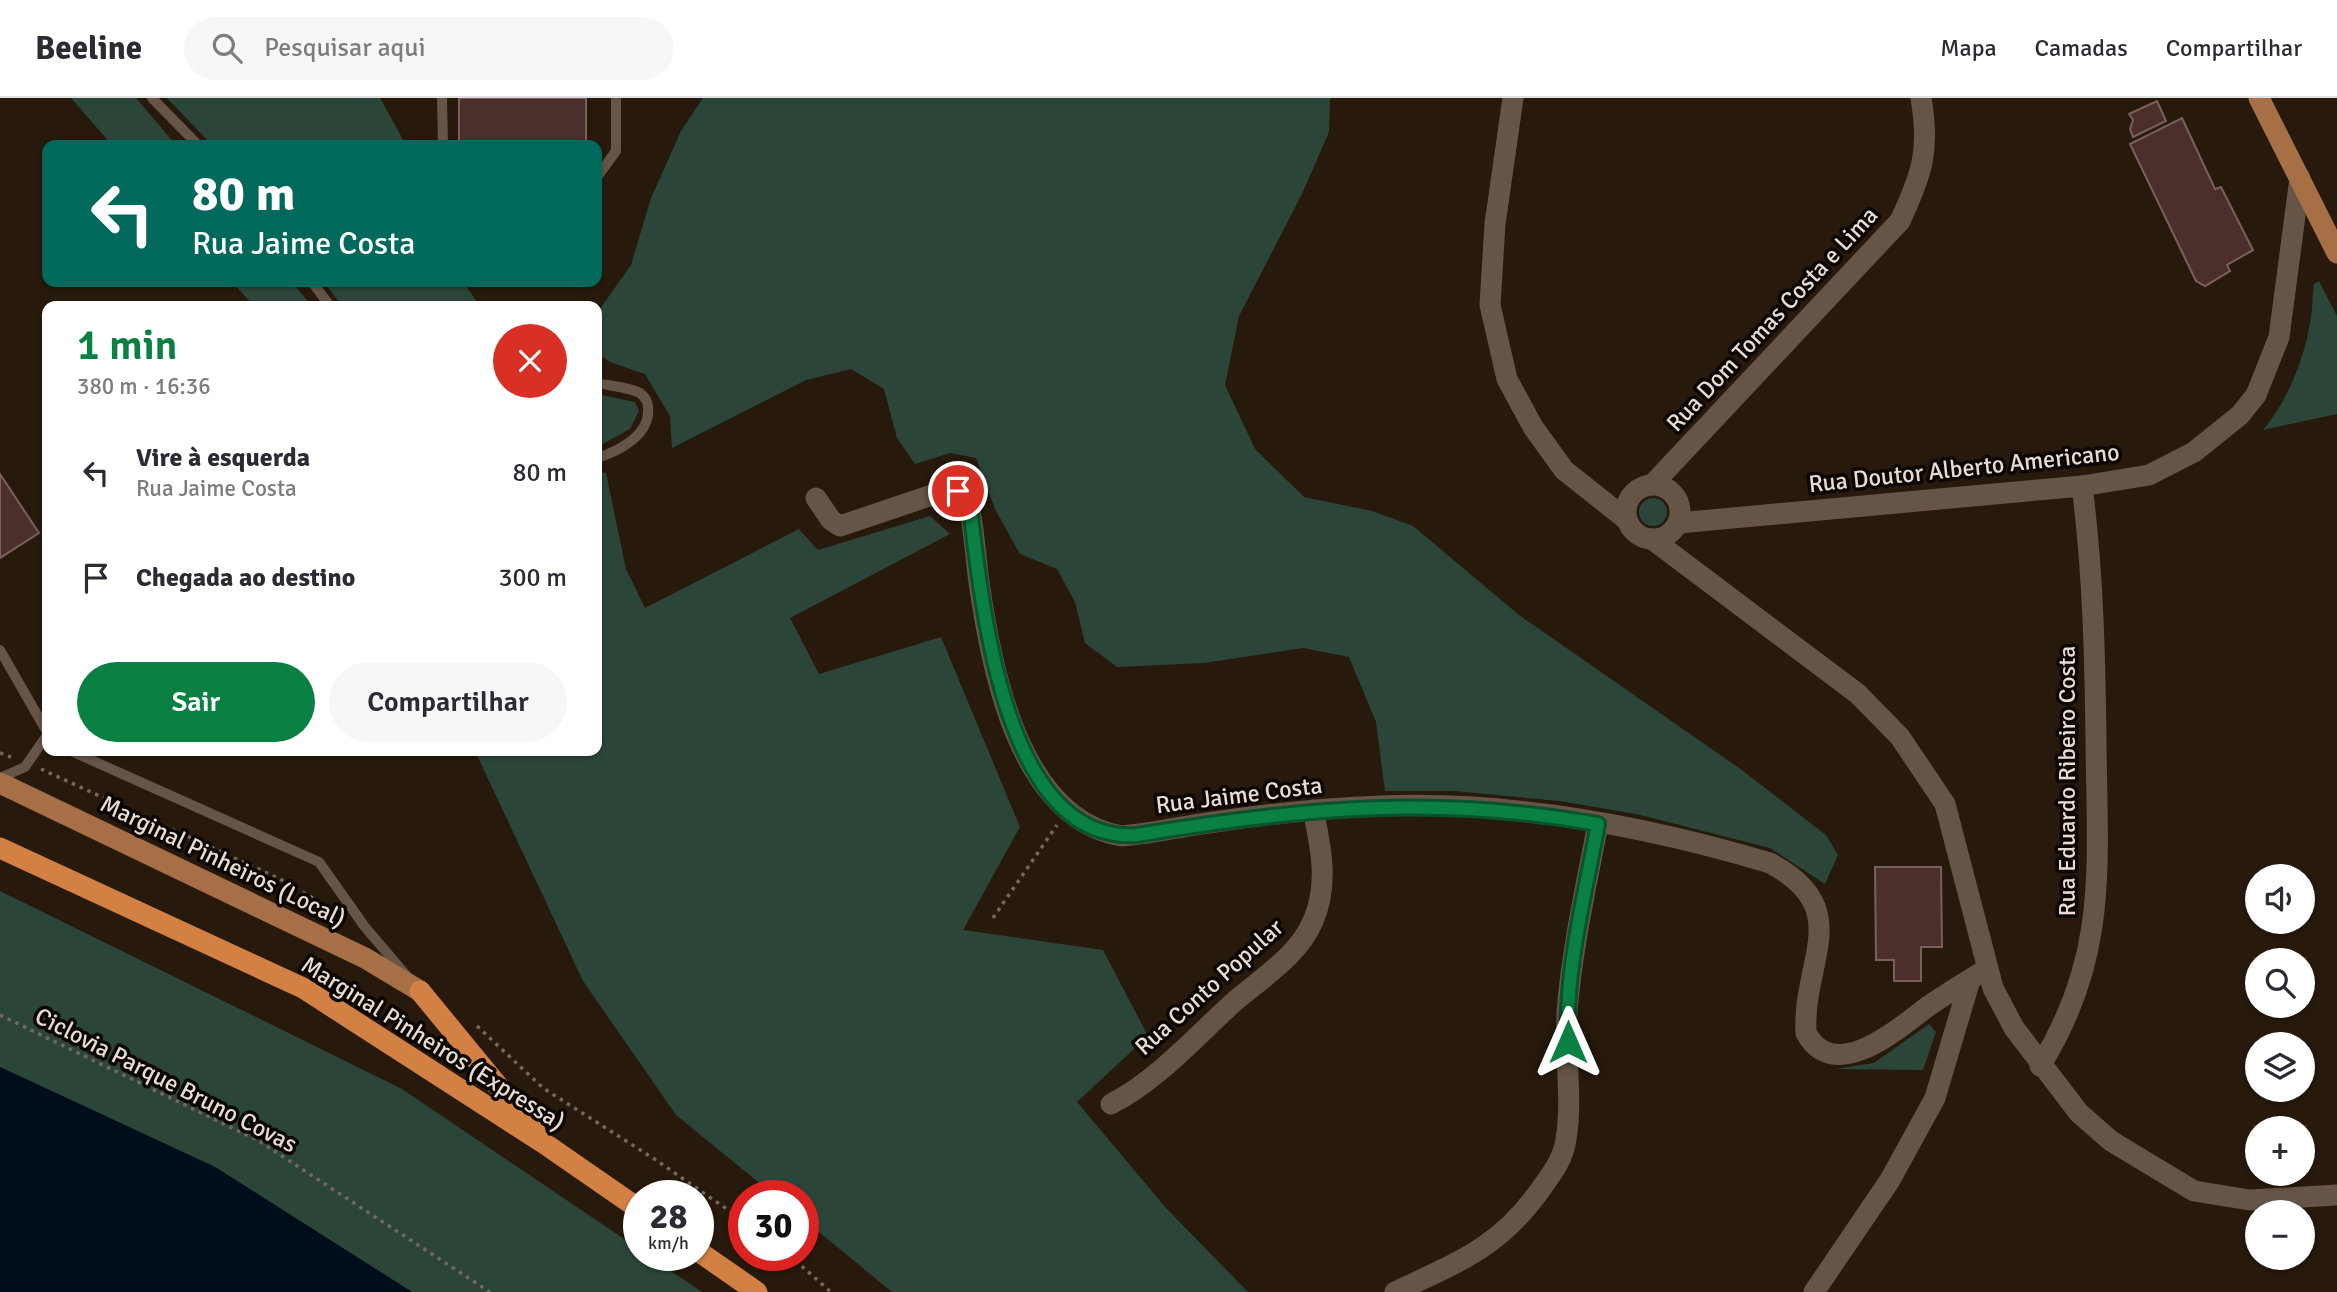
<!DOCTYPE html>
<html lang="pt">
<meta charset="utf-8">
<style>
:root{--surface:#fff;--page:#f7f7f7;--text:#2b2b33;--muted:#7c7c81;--line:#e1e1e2;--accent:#0b8043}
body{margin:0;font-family:Signika,sans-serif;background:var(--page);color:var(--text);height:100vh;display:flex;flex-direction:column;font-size:26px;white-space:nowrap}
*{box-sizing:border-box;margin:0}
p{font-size:23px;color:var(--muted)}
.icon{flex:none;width:38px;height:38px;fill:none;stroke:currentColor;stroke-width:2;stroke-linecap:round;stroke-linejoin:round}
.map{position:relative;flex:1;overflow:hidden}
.sheet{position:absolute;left:42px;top:203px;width:560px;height:455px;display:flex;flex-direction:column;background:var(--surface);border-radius:14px;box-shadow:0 2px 5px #0004}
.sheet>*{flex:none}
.hud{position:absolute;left:42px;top:42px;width:560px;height:147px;border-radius:14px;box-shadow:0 2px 5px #0004;background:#00695c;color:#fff;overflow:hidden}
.controls{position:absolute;left:2245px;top:766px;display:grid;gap:14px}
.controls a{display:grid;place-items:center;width:70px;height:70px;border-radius:50%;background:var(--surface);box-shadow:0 2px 5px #0004;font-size:35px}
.speed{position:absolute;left:623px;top:1082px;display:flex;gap:14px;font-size:35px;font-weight:700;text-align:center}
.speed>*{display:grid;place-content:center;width:91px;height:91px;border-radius:50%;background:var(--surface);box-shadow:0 2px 5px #0004;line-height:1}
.speed small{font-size:18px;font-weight:400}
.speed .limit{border:10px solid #d22;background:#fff;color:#111}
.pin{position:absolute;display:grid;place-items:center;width:60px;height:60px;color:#fff;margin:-30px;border:4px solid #fff;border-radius:50%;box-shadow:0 2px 7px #0007}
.me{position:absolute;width:77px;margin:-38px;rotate:0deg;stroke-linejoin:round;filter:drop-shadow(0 0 5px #0008)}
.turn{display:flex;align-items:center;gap:24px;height:147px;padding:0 35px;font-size:32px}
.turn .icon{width:91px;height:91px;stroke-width:2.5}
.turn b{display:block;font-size:49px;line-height:60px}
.round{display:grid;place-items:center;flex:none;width:74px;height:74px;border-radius:37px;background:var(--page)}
.summary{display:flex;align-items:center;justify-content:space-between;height:119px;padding:0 35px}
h1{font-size:42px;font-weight:600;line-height:52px;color:var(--accent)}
.action{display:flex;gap:14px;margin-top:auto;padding:14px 35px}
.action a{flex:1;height:80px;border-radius:42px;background:var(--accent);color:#fff;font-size:28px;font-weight:600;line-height:80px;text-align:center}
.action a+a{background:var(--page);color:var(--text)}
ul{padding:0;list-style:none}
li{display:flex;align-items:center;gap:21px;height:105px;padding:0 35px}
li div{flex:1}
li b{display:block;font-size:26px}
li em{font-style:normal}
header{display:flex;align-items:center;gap:42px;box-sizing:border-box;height:98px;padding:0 35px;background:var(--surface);border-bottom:2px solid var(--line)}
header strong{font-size:33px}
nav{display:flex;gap:38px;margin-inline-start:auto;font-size:24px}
.search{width:490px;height:63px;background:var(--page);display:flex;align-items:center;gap:18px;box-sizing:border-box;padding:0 24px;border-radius:38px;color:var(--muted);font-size:26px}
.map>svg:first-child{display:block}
.green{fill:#2b4639}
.water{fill:#000e1b}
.building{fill:#4b2f2d;stroke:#79605e;stroke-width:2}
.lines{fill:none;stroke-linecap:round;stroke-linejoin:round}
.path{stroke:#74675c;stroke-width:3.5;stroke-dasharray:3.5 5;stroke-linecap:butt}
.lane{stroke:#665546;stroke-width:10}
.street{stroke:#665546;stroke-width:21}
.primary{stroke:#a76f45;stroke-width:21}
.highway{stroke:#d38045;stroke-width:21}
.route-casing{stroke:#07532c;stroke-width:18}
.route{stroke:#0b8043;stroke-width:12}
.labels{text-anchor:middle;stroke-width:7;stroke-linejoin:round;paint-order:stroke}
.street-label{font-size:24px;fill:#e7dcd4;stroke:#0b0603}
</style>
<header>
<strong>Beeline</strong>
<div class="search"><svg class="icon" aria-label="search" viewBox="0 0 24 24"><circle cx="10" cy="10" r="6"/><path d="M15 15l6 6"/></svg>Pesquisar aqui</div>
<nav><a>Mapa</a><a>Camadas</a><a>Compartilhar</a></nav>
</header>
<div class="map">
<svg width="2337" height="1194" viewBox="0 0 2337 1194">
<rect width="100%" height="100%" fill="#27190c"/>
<!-- green -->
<g class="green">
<polygon points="71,0 136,0 176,47 112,47"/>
<polygon points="167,0 380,0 406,47 212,47"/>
<polygon points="703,0 1330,0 1329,34 1302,96 1239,218 1225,287 1255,351 1304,399 1372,413 1413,428 1519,517 1739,670 1826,737 1838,757 1825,786 1770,750 1636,716 1559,703 1454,693 1385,693 1376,624 1349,559 1303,550 1204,565 1117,569 1085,545 1075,504 1057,471 1020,456 995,411 976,360 950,355 915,366 897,340 884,291 851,271 806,282 672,350 670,318 645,276 610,264 597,255 597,215 631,167 651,100 681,33"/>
<path d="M 2319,183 L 2337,218 L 2337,316 L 2263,332 C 2289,301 2305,259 2311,219 C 2313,208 2312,197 2314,186 Z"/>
<polygon points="232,184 292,184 312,208 254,208"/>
<polygon points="324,184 463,184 480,208 342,208"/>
<polygon points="597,296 635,304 639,313 630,331 597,349"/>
<polygon points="597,374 606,375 626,471 645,510 799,431 818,452 930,418 950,436 790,520 819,576 941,539 1020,729 963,832 1103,852 1148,938 1077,1004 1166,1110 1248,1194 892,1194 803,1121 803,1097 774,1097 676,1017 583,883 475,653 597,653"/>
<circle cx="1653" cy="414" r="14"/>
<polygon points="0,793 402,991 639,1151 639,1157 647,1157 702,1194 412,1194 215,1069 0,969"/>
<polygon points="1929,926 1936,934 1923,972 1836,971 1874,965"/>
</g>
<!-- water -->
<polygon class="water" points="0,969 215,1069 412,1194 0,1194"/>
<!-- building -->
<g class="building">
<rect x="459" y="0" width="127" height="47"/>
<polygon points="2157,3 2166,23 2133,39 2130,31 2133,22 2129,16"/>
<polygon points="2182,20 2215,91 2221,89 2253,152 2227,167 2230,173 2205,188 2196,183 2130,46"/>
<polygon points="0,376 39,435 0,460"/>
<polygon points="1875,769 1941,769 1942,849 1921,849 1921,883 1894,883 1894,862 1876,862"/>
</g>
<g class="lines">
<!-- path -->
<g class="path">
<polyline points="0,655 11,659"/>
<polyline points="41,671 278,780 334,812"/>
<polyline points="993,820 1057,727"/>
<polyline points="0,917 259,1043 490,1194"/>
<polyline points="477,928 543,990 656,1062 744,1123"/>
<polyline points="789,1157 831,1194"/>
</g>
<!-- lane -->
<g class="lane">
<polyline points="152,0 198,47"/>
<polyline points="442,0 443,47"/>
<polyline points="597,79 616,53 616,0"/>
<polyline points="312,184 330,208"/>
<path d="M 597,285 C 610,288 629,289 640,295 C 645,299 648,304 648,309 C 651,337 619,353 597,360"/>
<polyline points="0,552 47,634"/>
<polyline points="71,653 319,764 365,829 406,877"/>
<polyline points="0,680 25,669 47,637"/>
</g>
<!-- street -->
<g class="street">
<polyline points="1513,0 1495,126 1490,207 1507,281 1533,329 1564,372 1627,422"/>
<path d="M 1652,387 L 1900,123 C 1922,76 1930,53 1921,0"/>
<circle cx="1653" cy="414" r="27"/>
<path d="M 816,400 L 831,422 L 840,428 L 947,392 L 967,398 C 974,426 975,455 979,484 C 991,570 1019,721 1122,738 C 1148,736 1174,730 1201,726 C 1260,717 1321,710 1381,708 C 1511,703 1646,728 1770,765 C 1856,811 1802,862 1806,935 C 1834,987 1898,931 1927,909 C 1946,896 1967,883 1987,871"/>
<polyline points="1678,425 2082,388 2149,377 2194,354 2240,317 2256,297 2279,239 2300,80"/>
<polyline points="1652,441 1858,596 1900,639 1945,706 1993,890 2014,930 2079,1015 2111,1043 2194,1093 2250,1102 2337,1097"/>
<path d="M 2040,968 C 2109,858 2097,766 2096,643 C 2095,558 2093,473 2082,388"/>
<path d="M 1111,1006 C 1158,982 1196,938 1235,903 C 1262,880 1299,857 1313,823 C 1329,787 1321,749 1313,712"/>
<path d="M 1395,1194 C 1460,1163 1500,1150 1543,1088 C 1553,1074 1564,1059 1566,1041 C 1573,999 1564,957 1567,914 C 1572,851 1586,788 1598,726"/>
<polyline points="1814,1194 1890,1082 1935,1000 1970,882"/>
</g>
<!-- primary -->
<g class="primary">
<polyline points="2259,0 2337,155"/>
<polyline points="0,685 365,860 420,893"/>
</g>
<!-- highway -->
<g class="highway">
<polyline points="0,750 303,890 548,1048 639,1111"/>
<polyline points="420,893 535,1033"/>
<polyline points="698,1153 757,1194"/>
</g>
</g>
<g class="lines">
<!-- route casing -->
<g class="route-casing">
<path id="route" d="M 958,393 L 967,398 L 970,410 C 982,504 1003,746 1137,737 C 1299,710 1435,697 1598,726 C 1585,797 1565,871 1568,944"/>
</g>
<!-- route -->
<use href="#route" class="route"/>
</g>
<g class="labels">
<!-- street labels -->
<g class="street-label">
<text transform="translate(1772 221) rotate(-47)" y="8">Rua Dom Tomas Costa e Lima</text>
<text transform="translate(1964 370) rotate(-6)" y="8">Rua Doutor Alberto Americano</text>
<text transform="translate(2067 683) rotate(-90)" y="8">Rua Eduardo Ribeiro Costa</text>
<text transform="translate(1239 697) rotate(-7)" y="8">Rua Jaime Costa</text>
<text transform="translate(223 763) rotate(26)" y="8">Marginal Pinheiros (Local)</text>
<text transform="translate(1209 889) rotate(-42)" y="8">Rua Conto Popular</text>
<text transform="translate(433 945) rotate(32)" y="8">Marginal Pinheiros (Expressa)</text>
<text transform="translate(166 982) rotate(27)" y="8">Ciclovia Parque Bruno Covas</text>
</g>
</g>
</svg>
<div class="controls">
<a><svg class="icon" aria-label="sound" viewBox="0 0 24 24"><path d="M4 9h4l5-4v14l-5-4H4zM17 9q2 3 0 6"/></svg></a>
<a><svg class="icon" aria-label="search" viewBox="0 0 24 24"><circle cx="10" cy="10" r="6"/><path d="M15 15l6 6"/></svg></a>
<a><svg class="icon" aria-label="layers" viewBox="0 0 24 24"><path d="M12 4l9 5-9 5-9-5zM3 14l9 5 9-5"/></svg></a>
<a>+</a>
<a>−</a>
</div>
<div class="speed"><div>28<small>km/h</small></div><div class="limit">30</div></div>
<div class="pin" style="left:958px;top:393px;background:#d93025"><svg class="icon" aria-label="arrive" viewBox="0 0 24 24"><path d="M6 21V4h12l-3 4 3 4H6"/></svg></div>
<svg class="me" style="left:1568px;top:944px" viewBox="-20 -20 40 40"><path d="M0-17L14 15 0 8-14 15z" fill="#0b8043" stroke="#fff" stroke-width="4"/></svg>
<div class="hud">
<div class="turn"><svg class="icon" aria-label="left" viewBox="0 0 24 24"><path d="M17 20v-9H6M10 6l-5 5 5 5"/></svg><div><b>80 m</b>Rua Jaime Costa</div></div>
</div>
<section class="sheet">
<div class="summary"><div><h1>1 min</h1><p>380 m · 16:36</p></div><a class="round" style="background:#d93025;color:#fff"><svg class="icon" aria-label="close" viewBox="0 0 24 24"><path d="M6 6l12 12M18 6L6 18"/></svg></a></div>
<ul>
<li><svg class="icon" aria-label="left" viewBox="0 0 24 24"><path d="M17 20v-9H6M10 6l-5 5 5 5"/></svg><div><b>Vire à esquerda</b><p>Rua Jaime Costa</p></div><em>80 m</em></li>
<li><svg class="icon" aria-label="arrive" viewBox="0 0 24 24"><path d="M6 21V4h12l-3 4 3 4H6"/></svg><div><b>Chegada ao destino</b></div><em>300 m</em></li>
</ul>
<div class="action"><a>Sair</a><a>Compartilhar</a></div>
</section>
</div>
